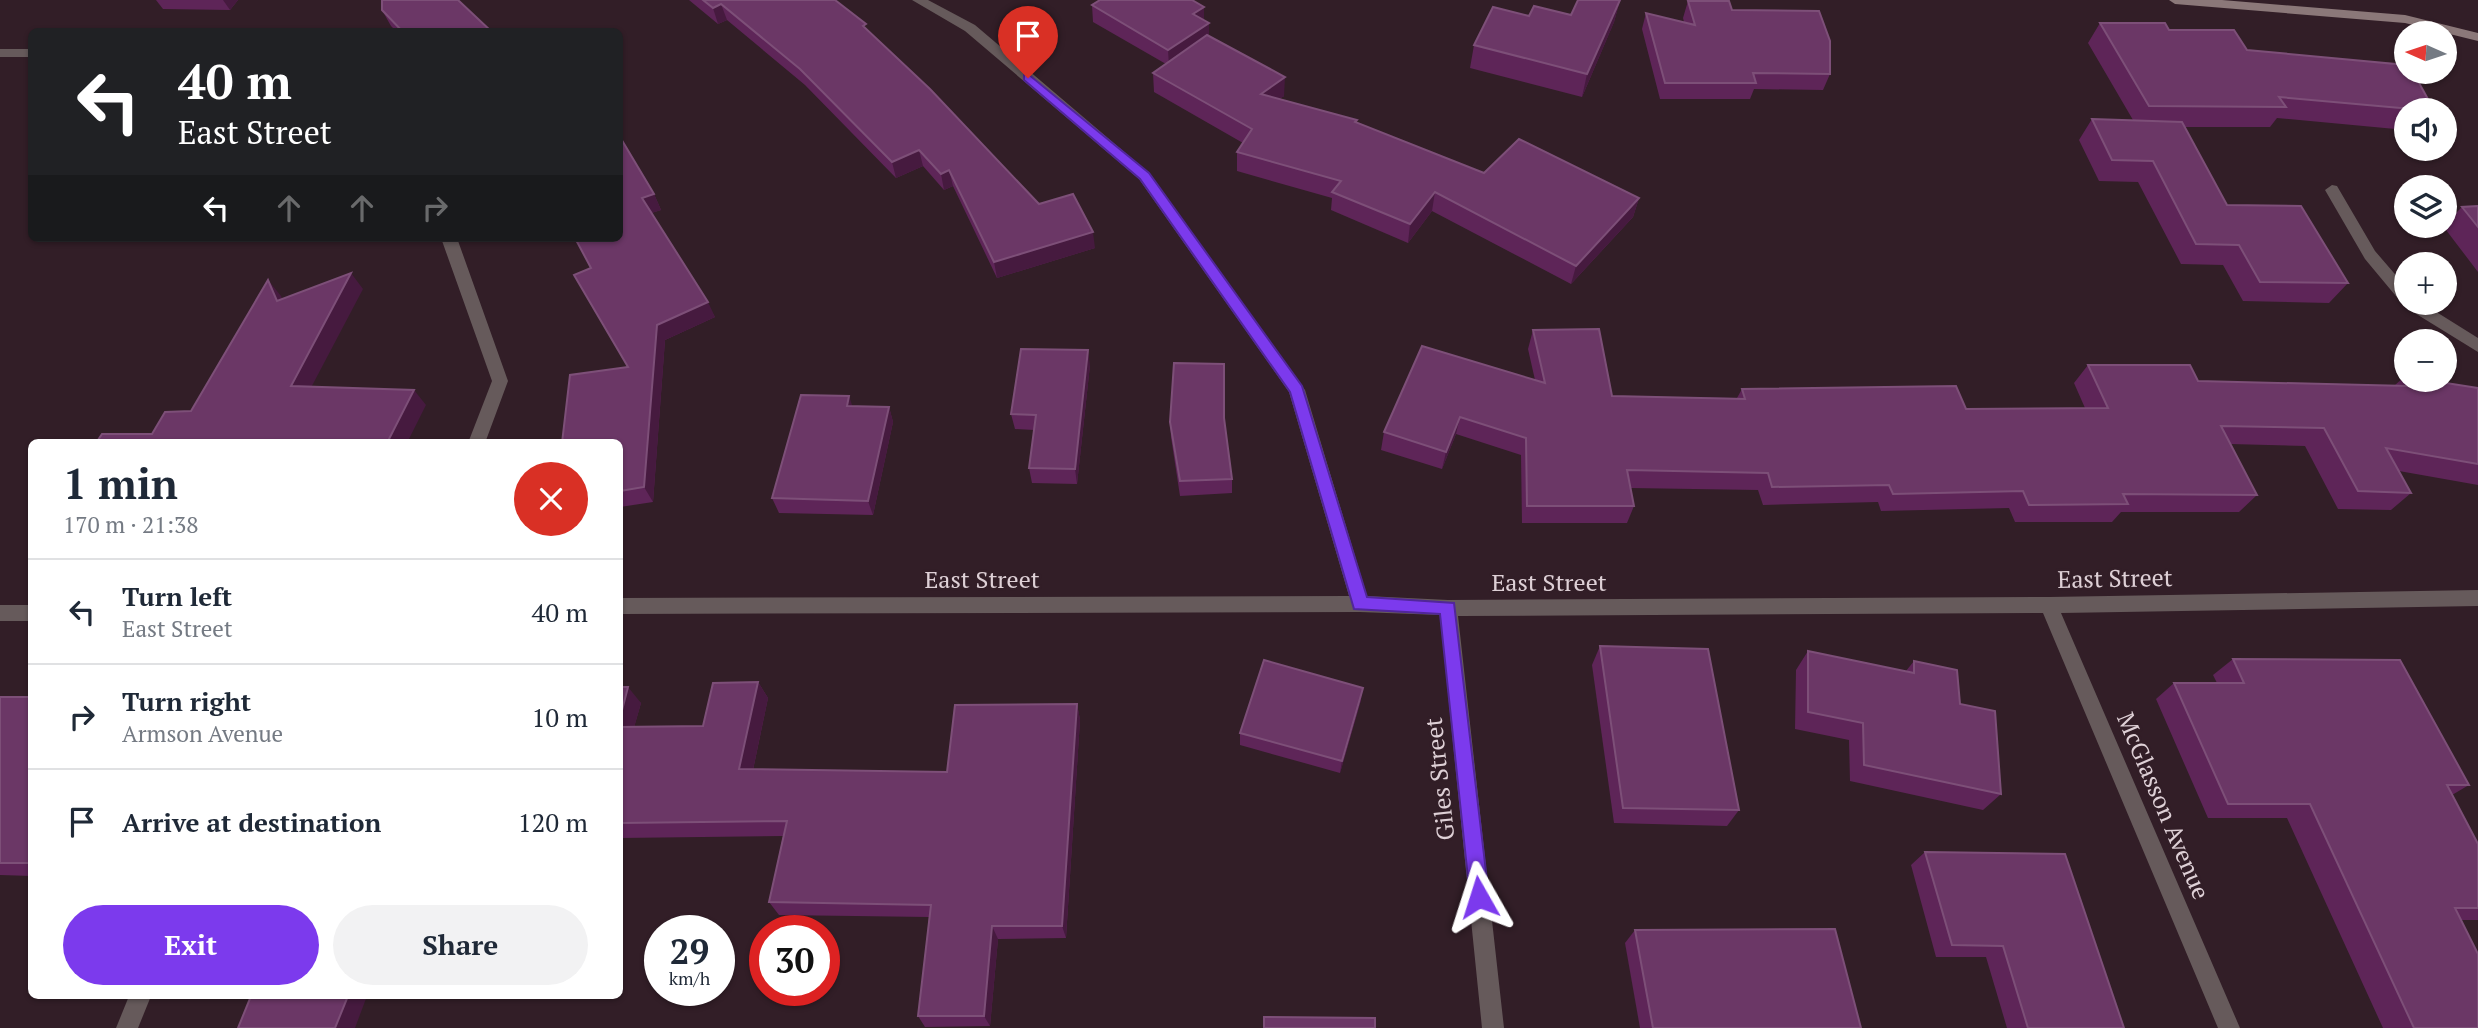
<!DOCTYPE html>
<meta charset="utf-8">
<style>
:root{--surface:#fff;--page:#f2f2f3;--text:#1f2937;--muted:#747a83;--line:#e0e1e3;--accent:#7c3aed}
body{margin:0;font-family:"PT Serif",serif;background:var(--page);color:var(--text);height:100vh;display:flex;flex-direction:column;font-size:26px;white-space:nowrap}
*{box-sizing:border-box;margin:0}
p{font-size:23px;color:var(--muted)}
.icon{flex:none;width:38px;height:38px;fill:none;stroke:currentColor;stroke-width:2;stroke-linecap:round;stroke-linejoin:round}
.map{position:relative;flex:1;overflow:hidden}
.details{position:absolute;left:28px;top:439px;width:595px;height:560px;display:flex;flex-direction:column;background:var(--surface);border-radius:10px;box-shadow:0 2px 5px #0004}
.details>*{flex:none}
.hud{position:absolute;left:28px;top:28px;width:595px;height:214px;border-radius:10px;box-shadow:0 2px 5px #0004;background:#202124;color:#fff;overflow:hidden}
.needle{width:46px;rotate:273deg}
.tools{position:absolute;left:2394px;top:21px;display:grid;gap:14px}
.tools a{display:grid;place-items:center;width:63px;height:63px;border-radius:50%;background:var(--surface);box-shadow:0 2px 5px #0004;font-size:35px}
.speed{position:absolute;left:644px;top:915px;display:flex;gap:14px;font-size:35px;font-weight:700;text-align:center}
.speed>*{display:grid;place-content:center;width:91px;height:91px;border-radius:50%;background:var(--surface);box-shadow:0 2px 5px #0004;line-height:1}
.speed small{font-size:18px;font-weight:400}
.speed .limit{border:10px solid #d22;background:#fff;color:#111}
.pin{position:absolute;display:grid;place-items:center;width:60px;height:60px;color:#fff;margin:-72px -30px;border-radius:50% 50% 50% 0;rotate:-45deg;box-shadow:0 0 7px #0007}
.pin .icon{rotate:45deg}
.me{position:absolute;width:77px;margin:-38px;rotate:354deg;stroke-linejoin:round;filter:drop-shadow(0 0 5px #0008)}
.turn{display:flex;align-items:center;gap:24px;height:147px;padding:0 35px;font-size:32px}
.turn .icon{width:91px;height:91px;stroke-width:2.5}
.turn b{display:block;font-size:49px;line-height:60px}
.lanes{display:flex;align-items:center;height:66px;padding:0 35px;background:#0003;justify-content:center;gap:35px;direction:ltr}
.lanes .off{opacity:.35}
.round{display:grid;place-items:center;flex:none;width:74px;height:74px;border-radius:37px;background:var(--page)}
.overview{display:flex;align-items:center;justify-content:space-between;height:119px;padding:0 35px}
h1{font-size:42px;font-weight:600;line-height:52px}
.cta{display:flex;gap:14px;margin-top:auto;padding:14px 35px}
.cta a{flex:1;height:80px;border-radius:42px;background:var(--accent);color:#fff;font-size:28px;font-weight:600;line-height:80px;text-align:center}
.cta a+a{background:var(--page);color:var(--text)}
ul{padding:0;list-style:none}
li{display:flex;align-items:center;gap:21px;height:105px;padding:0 35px;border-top:2px solid var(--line)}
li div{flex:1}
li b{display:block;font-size:26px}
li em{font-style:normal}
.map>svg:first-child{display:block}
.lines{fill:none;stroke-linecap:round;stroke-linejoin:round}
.street{fill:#665a5b;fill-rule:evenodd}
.secondary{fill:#8b7879;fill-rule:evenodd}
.wall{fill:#5e2558}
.shaded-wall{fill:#461a3f}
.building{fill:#6b3766;stroke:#7d4f78;stroke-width:2}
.route{fill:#7c3aed;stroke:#51269a;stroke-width:2}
.labels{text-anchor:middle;stroke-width:5;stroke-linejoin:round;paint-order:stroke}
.street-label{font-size:24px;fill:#ded0d6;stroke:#321e27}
</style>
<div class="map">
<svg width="2478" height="1028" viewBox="0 0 2478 1028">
<rect width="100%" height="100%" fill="#321e27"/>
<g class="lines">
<!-- street -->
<g class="street">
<polygon points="912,0 928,0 975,25 1149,173 1305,390 1367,596 1448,600 2049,597 2478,590 2478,606 2061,613 2240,1028 2218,1028 2043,613 1458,616 1504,1028 1482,1028 1440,615 1360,612 620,614 620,598 1349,596 1289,392 1139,179 965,31"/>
<rect x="0" y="49" width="32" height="8"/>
<polygon points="2332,185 2337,186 2375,251 2406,287 2406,303 2422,303 2478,338 2478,352 2405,307 2365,259 2325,190"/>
<polygon points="441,238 457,238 508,381 485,443 468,443 492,381"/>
<rect x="0" y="605" width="32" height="16"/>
<polygon points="129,996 151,996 138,1028 116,1028"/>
</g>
<!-- secondary -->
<polygon class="secondary" points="2169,0 2222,0 2405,15 2478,33 2478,41 2405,23 2175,4"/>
</g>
<!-- wall -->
<g class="wall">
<polygon points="156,0 238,0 230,10 163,9"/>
<polygon points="689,0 835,0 868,30 1039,204 1095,248 997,278 953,186 944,190 923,166 896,178 805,85 727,20 718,24"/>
<polygon points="1620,0 1614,22 1582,97 1470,68 1474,45 1529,16 1571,15"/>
<polygon points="1688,1 1732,10 1830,74 1823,90 1754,89 1750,99 1660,99 1642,29 1646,13 1684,22 1683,18"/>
<polygon points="1092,5 1204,7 1204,21 1209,23 1209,36 1284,96 1279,99 1357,120 1357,123 1484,173 1639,198 1633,217 1571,284 1432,211 1408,243 1331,210 1332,198 1237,171 1237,152 1243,143 1154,92 1153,73 1166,64 1093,22"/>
<polygon points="382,10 492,32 397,32 391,26"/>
<polygon points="2100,23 2169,30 2247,50 2434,110 2406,110 2406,130 2277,118 2270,127 2185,127 2227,205 2348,283 2329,303 2243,301 2223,265 2181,264 2138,182 2099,181 2079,140 2092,119 2133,120 2088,43"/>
<polygon points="654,194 661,210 651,213 715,317 665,340 653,502 620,507 620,443 628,367 574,275 591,268"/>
<polygon points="2478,206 2478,272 2443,226 2445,226 2445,224 2462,207"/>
<polygon points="1533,330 1612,396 1737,398 1742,389 1966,409 2085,408 2074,383 2088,365 2198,381 2394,386 2405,376 2478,388 2478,485 2399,471 2411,493 2391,510 2338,509 2305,446 2230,444 2257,495 2239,512 2121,512 2112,522 2015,522 2009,508 1881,511 1878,502 1763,505 1758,490 1630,488 1634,506 1627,523 1522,523 1521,455 1456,434 1442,469 1381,450 1384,432 1535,380 1528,349"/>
<polygon points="1090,365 1077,484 1032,483 1029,468 1034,430 1015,429 1011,414"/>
<polygon points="853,407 889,407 893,422 873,515 779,513 772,498"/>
<polygon points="1170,422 1232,479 1232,493 1180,496 1171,437"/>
<polygon points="1600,646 1739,810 1727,826 1614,823 1592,665"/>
<polygon points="1808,651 1906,671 1914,661 1960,704 2001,794 1983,810 1850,781 1849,740 1795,729 1796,670"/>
<polygon points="2233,659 2469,785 2452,795 2478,844 2478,920 2461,920 2478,1028 2383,1028 2287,818 2208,818 2156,699 2174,683 2217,683 2213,675"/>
<polygon points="758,682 768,698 753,770 947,772 1077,704 1080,720 1066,938 998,939 990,1026 925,1027 918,1016 929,917 779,915 769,902 783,836 620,838 620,687 641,703 634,727 703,726"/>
<polygon points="0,697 32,697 32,876 0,875"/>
<polygon points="1361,700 1340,773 1240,745 1240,733"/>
<polygon points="1925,852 2124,1028 2007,1028 1986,957 1936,957 1911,865"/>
<polygon points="1635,930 1861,1028 1640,1028 1625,943"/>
</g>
<!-- shaded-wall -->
<g class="shaded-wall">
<polygon points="223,0 238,0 230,10"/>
<polygon points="1620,0 1614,22 1582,97 1587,74"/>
<polygon points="721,4 727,20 718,24 713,8"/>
<polygon points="1204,7 1204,23 1193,14"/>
<polygon points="1209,23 1209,40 1169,66 1168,50"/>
<polygon points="1285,77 1284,96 1261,113 1261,94"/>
<polygon points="919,150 923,166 896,178 892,162"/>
<polygon points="949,170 953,186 944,190 941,174"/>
<polygon points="1435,192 1432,211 1408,243 1410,224"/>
<polygon points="654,194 661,210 649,214 642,198"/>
<polygon points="1639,198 1633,217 1571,284 1576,266"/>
<polygon points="1093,232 1095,248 997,278 994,262"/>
<polygon points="351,273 363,289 304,401 291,386"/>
<polygon points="268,280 281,296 290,317 277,301"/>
<polygon points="708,302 715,317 665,340 653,502 644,487 657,325"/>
<polygon points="1088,350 1090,365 1077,484 1075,469"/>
<polygon points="414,390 426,405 407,443 387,443"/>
<polygon points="849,396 854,411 847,406"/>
<polygon points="889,407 893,422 873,515 868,501"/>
<polygon points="1460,417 1456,434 1442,469 1446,452"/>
<polygon points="758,682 768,698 750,784 739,769"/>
<polygon points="628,687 641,703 630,742 620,730 620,718"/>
<polygon points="1363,688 1361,700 1340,773 1342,761"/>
<polygon points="1077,704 1080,720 1066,938 1062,926"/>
<polygon points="992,926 998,939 990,1026 984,1016"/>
<polygon points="348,996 367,996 355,1028 335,1028"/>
</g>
<!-- building -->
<g class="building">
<polygon points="382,0 458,0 492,32 403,32 382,10"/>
<polygon points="703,0 835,0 866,24 863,26 930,89 1039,204 1073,194 1093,232 994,262 949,170 941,174 919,150 892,162 800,69 721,4 713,8"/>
<polygon points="1100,0 1192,0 1204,7 1193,14 1209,23 1168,50 1092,5"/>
<polygon points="1578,0 1620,0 1587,74 1474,45 1493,7 1529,16 1534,6 1571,15"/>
<polygon points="1688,1 1729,1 1732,10 1819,11 1830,41 1830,74 1753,73 1756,83 1665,83 1646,13 1695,25"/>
<polygon points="2100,23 2165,23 2169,30 2234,30 2247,50 2406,65 2406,72 2413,72 2434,110 2423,110 2279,97 2286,107 2149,106"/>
<polygon points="1207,35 1285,77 1261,94 1357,120 1355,122 1484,173 1519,139 1639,198 1576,266 1435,192 1410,224 1332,192 1341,181 1237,152 1252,129 1153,73"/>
<polygon points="2092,119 2182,122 2227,205 2301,206 2348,283 2260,282 2239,245 2196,244 2153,161 2112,160"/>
<polygon points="620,137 654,194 642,198 708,302 657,325 644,487 620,491 620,443 562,443 570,375 628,367 574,275 591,268 575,238 620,238"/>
<polygon points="2478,206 2478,227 2462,207"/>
<polygon points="351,273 291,386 414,390 387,443 96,443 102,434 152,434 165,412 191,411 268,280 277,301"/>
<polygon points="1599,329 1612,396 1745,399 1742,389 1956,386 1966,409 2108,408 2088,365 2190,365 2198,381 2408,386 2405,376 2406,376 2406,380 2427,380 2478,388 2478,464 2386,448 2411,493 2358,491 2324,428 2221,426 2257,495 2123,494 2128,504 2029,505 2023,491 1893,494 1889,485 1772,487 1768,473 1627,470 1634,506 1527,506 1526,438 1460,417 1446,452 1384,432 1422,346 1545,383 1533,330"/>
<polygon points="1021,349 1088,350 1075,469 1029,468 1036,415 1011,414"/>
<polygon points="1174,363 1224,364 1224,418 1232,479 1180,481 1170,422"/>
<polygon points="801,395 849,396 847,406 889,407 868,501 772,498"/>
<polygon points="1600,646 1708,649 1739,810 1623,808"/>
<polygon points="1808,651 1914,673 1914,661 1957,670 1960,704 1995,711 2001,794 1864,765 1863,723 1808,712"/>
<polygon points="2233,659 2400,660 2469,785 2447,785 2478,844 2478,908 2455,908 2478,954 2478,1028 2414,1028 2310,804 2228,804 2174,683 2244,683"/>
<polygon points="1264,660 1363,688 1342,761 1240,733"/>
<polygon points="758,682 739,769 947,772 955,705 1077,704 1062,926 992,926 984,1016 918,1016 931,905 769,902 787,821 620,823 620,727 703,726 713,683"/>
<polygon points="620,687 628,687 620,718"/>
<rect x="0" y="697" width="32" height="166"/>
<polygon points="1925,852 2065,854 2124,1028 2028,1028 2003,946 1952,945"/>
<polygon points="1835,929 1861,1028 1653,1028 1635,930"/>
<polygon points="251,996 348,996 335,1028 238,1028"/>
<polygon points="1264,1017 1375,1018 1375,1028 1264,1028"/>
</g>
<!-- route -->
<polygon class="route" points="1028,74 1149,173 1302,386 1367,597 1454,603 1489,897 1486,903 1479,906 1472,903 1470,897 1440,614 1354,609 1290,392 1140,179 1024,80 1024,75"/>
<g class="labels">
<!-- street labels -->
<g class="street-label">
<text transform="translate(2115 579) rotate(-1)" y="8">East Street</text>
<text x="982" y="588">East Street</text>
<text x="1549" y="591">East Street</text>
<text transform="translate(1440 779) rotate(-96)" y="8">Giles Street</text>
<text transform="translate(2163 806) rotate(67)" y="8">McGlasson Avenue</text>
</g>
</g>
</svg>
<div class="tools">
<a><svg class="needle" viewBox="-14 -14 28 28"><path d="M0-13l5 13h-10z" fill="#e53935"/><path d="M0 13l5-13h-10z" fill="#747a83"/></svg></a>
<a><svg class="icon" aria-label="sound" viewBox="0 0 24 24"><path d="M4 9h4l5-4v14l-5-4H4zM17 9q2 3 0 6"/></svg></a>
<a><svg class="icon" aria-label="layers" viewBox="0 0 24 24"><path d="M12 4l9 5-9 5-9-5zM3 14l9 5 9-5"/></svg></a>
<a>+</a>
<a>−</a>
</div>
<div class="speed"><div>29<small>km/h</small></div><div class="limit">30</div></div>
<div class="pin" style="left:1028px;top:78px;background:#d93025"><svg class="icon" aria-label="arrive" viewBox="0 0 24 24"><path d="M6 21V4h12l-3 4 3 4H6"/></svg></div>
<svg class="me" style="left:1479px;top:897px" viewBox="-20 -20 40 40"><path d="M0-17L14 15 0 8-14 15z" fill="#7c3aed" stroke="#fff" stroke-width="4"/></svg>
<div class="hud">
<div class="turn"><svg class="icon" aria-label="left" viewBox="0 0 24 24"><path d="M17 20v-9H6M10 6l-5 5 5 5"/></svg><div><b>40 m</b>East Street</div></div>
<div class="lanes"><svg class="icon" aria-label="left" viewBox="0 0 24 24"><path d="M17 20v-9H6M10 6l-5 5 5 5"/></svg><svg class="icon off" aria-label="ahead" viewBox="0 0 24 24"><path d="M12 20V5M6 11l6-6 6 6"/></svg><svg class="icon off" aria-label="ahead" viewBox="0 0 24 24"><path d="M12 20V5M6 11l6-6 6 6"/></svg><svg class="icon off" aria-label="right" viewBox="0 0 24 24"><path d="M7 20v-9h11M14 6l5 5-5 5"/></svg></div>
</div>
<section class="details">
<div class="overview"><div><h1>1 min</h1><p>170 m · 21:38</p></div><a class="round" style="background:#d93025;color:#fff"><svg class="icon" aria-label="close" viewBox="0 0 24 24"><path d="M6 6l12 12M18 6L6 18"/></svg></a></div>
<ul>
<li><svg class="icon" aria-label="left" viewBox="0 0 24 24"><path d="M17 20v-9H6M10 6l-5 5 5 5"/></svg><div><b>Turn left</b><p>East Street</p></div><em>40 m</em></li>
<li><svg class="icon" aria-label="right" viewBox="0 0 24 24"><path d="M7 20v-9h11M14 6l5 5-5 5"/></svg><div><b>Turn right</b><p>Armson Avenue</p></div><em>10 m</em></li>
<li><svg class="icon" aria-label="arrive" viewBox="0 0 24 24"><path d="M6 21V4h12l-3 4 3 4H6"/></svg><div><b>Arrive at destination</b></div><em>120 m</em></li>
</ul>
<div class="cta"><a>Exit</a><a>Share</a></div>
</section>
</div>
